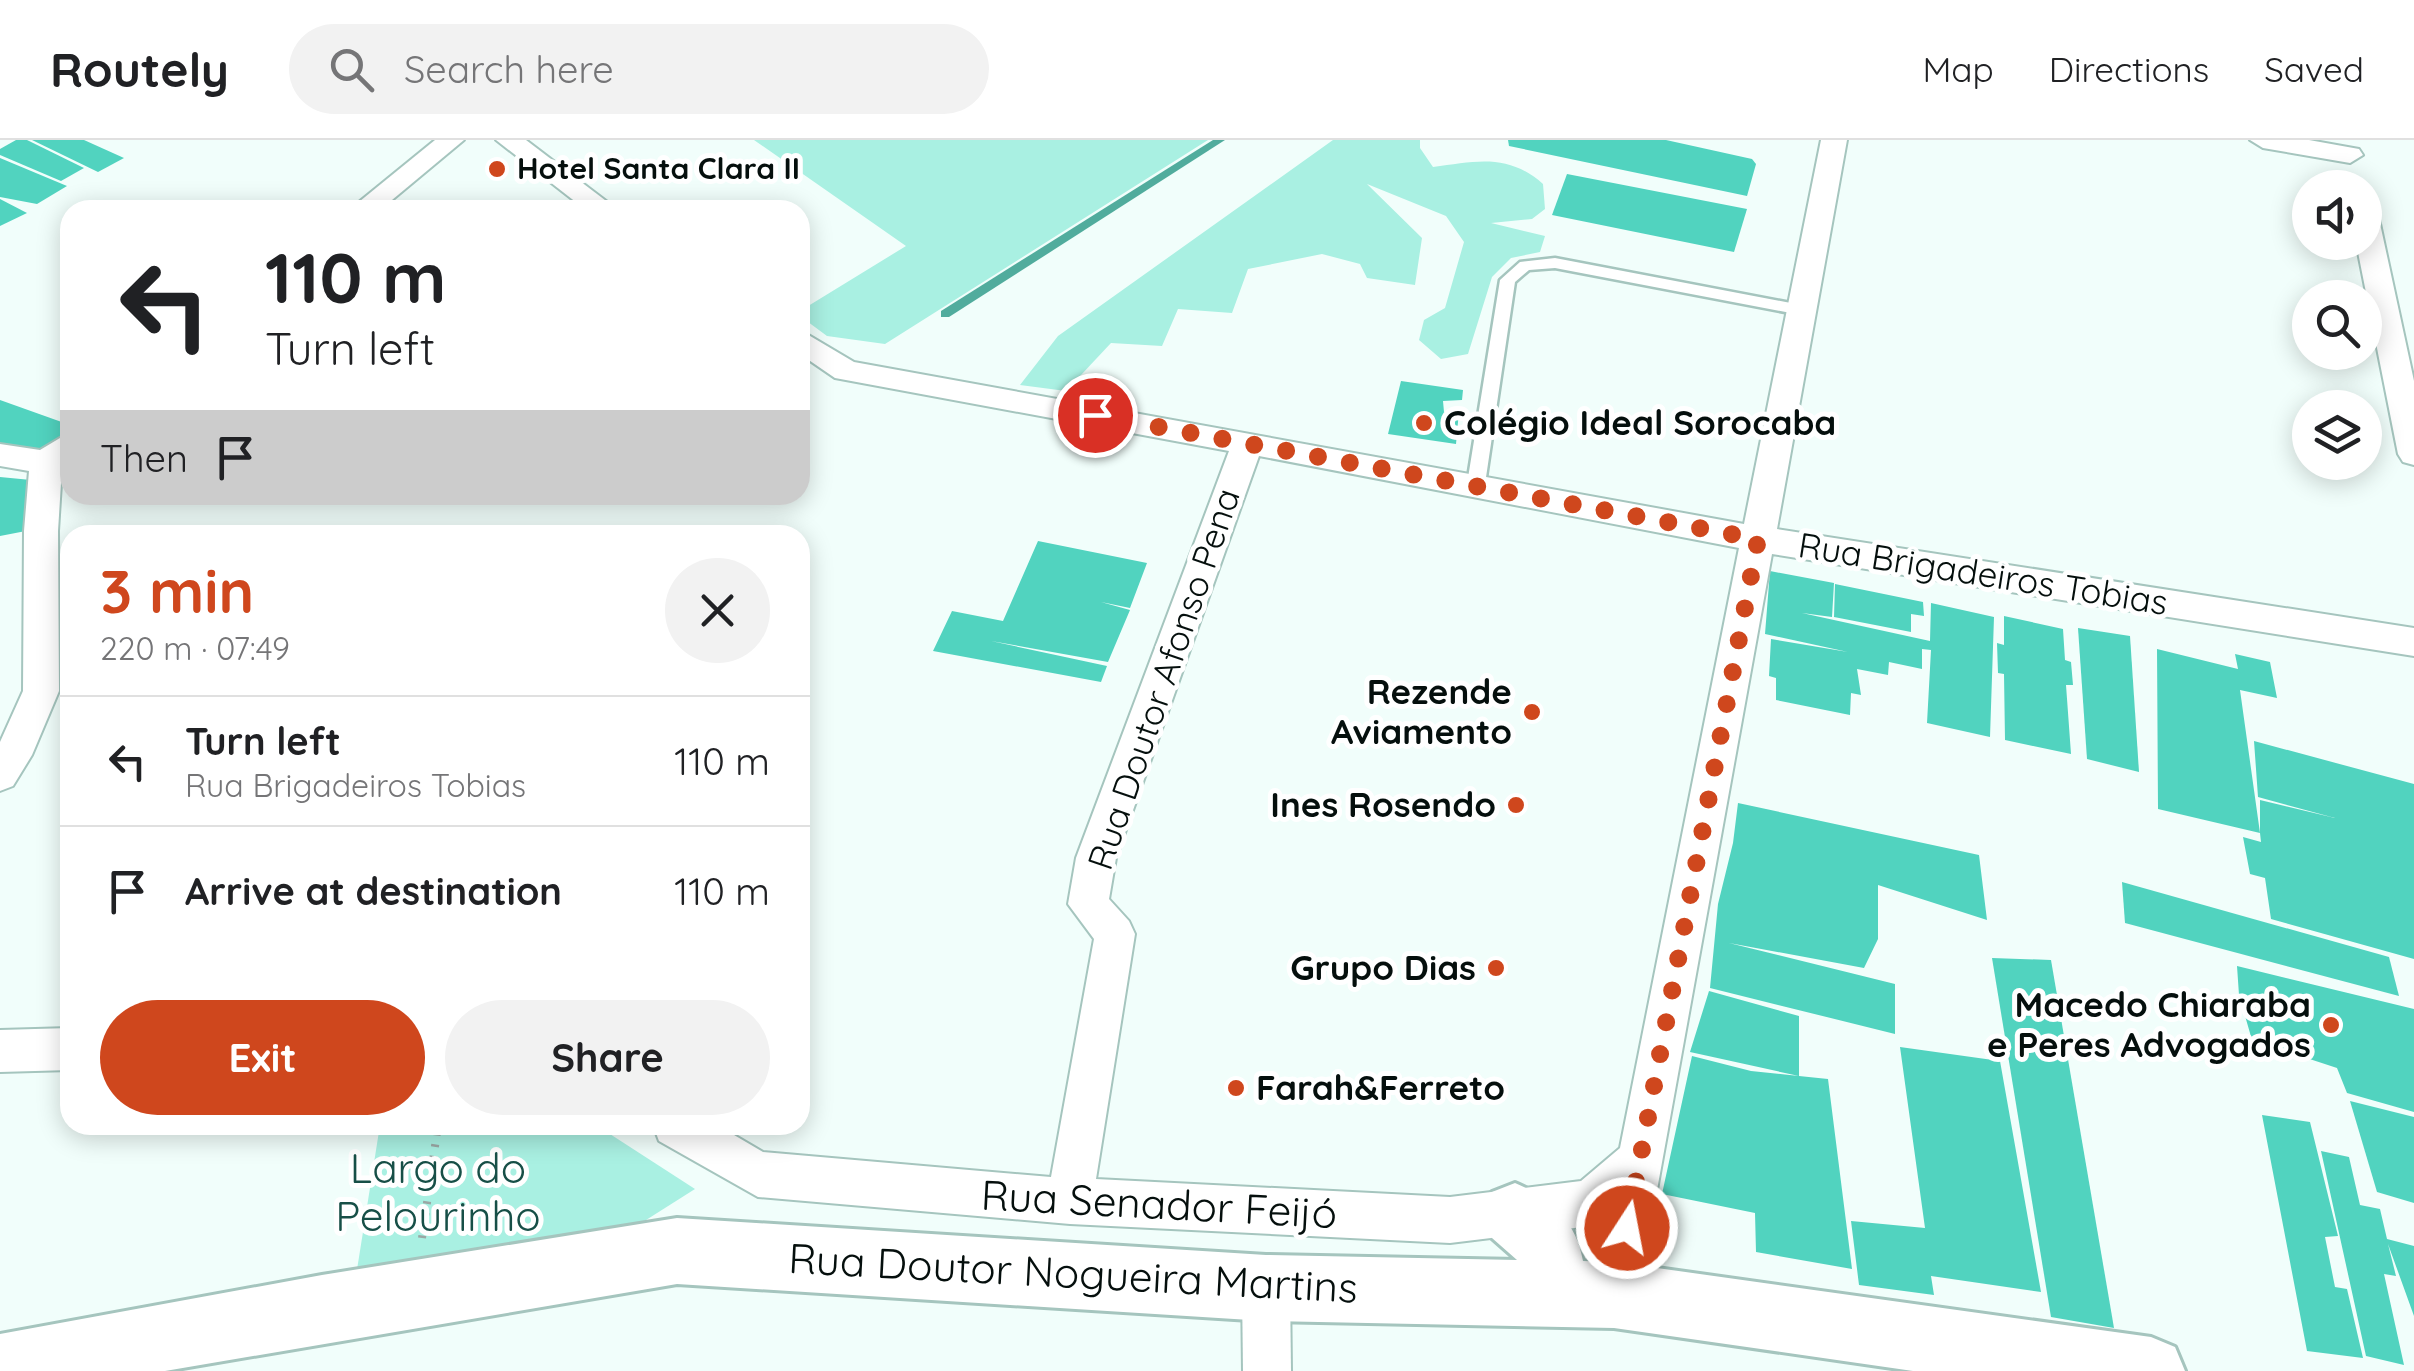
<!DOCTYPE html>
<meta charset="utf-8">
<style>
:root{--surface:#fff;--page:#f2f2f2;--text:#202124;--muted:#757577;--line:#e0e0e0;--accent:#cf471d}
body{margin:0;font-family:Quicksand,sans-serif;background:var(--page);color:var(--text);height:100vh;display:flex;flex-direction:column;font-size:38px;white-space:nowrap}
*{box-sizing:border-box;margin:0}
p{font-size:32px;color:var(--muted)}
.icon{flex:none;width:55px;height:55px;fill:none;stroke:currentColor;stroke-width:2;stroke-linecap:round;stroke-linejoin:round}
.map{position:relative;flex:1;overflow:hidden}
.drawer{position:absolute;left:60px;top:385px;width:750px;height:610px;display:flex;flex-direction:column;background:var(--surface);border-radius:30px;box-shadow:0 5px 25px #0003}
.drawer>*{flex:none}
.banner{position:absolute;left:60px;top:60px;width:750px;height:305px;border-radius:30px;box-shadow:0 5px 25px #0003;background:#fff;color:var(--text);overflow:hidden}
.buttons{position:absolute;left:2292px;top:30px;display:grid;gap:20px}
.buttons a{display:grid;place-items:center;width:90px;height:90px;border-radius:50%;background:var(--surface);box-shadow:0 5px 25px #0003;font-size:50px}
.pin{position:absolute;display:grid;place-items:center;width:85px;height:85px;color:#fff;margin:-42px;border:5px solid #fff;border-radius:50%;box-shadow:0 2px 10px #0007}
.me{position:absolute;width:110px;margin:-55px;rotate:11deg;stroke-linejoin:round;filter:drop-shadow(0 0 8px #0008)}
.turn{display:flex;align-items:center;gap:35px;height:210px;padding:0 40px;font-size:45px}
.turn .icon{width:130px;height:130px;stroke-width:2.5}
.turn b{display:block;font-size:70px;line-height:85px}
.then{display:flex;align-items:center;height:95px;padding:0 40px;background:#0003;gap:20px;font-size:38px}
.round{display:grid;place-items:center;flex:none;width:105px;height:105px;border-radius:52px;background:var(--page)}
.headline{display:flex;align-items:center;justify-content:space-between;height:170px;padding:0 40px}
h1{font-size:60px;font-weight:700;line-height:75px;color:var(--accent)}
.action{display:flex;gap:20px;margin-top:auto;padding:20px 40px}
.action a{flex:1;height:115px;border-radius:60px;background:var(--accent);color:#fff;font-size:40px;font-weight:700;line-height:115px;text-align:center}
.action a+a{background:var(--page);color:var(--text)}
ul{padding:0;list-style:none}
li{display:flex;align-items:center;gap:30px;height:130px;padding:0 40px;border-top:2px solid var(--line)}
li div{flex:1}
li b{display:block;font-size:38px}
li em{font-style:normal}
header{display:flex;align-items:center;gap:60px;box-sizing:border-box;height:140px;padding:0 50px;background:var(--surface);border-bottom:2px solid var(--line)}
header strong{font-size:48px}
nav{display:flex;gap:55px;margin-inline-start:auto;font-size:35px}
.search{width:700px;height:90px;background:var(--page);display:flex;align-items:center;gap:25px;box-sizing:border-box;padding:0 35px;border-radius:55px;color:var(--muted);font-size:38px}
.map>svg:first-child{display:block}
.green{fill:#a9f0e2}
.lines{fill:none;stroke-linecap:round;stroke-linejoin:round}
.stream{fill:#51ac9d;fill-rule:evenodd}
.building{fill:#51d3bf}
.lane-casing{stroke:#a5c5be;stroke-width:5}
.street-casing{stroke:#a5c5be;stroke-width:4}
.secondary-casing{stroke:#a5c5be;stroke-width:6}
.path{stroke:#9ba7a4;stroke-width:8;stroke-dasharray:2.5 9;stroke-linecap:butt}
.lane{fill:#fff;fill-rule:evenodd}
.street{fill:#fff;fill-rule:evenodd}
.secondary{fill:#fff;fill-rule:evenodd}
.route{stroke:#cf471d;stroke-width:18;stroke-dasharray:0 32.4}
.poi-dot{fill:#cf471d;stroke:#fff;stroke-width:4}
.labels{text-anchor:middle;stroke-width:10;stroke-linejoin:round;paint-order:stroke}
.far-poi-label{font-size:30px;font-weight:bold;fill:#050f0d;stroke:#fff;text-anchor:start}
.poi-label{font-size:35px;font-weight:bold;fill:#050f0d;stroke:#fff;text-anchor:end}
.street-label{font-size:35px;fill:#050f0d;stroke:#fff}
.near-park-label{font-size:42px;fill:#174f47;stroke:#fff}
.near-street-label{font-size:42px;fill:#050f0d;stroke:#fff}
</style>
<header>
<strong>Routely</strong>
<div class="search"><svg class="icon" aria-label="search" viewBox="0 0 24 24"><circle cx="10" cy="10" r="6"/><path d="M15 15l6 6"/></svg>Search here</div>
<nav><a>Map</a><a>Directions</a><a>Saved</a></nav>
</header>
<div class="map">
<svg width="2414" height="1231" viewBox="0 0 2414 1231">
<rect width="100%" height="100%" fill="#f1fefb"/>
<!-- green -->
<g class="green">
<polygon points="754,0 1208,0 885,204 827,196 800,176 800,171 906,106"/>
<path d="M 1333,0 L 1420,0 L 1420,8 L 1433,27 C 1477,21 1508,13 1543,44 L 1545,69 L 1532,79 L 1491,83 L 1545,96 L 1540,112 L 1511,118 L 1492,137 L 1468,214 L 1441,219 L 1419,200 L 1424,180 L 1445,168 L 1464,102 L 1446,76 L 1367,44 L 1422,98 L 1415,145 L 1367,138 L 1360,124 L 1322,114 L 1248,129 L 1232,173 L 1178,169 L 1162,206 L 1111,203 L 1066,251 L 1020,245 L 1058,196 Z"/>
<polygon points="380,985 596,985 695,1049 635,1087 356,1136"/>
</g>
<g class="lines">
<!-- stream -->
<polygon class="stream" points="1213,0 1225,0 949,177 941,177 941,171"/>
</g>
<!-- building -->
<g class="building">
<polygon points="16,0 27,0 84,28 61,41 0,15 0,9"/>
<polygon points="32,0 84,0 124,18 98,32"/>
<polygon points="1508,0 1666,0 1752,19 1756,24 1747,56 1509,6"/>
<polygon points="0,18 67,46 37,64 0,57"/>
<polygon points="1567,34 1747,69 1734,112 1552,75"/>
<polygon points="0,59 27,73 0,86"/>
<polygon points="1401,241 1463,250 1462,260 1443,261 1444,272 1459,271 1456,304 1388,294"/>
<polygon points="0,260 70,285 70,294 40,319 0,312"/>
<polygon points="0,337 31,340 31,390 0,396"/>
<polygon points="1038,401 1147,423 1130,468 1101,462 1130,470 1108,522 991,501 1107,526 1101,542 933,511 952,471 1003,481"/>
<polygon points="1770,431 1834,443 1832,477 1802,473 1930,501 1931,463 1994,477 1990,597 1927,583 1931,510 1922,509 1922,529 1889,522 1888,535 1857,529 1861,555 1851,553 1850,575 1776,560 1776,538 1769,536 1771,499 1848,512 1765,494"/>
<polygon points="1835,444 1923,462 1924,476 1911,474 1911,492 1834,477"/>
<polygon points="2004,476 2063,489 2065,520 2071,522 2073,545 2066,545 2071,614 2005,600 2004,534 1998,533 1997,503 2004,505"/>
<polygon points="2078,488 2130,496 2139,632 2087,619"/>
<polygon points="2157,509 2238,529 2235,514 2270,522 2277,558 2240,550 2260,693 2260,660 2335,678 2258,657 2254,601 2414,644 2414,819 2271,779 2265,738 2250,734 2243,697 2261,702 2260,693 2158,669"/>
<polygon points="1738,663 1979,715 1987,780 1878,745 1878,799 1864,828 1729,803 1895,844 1895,894 1710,848 1718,764 1733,703"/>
<polygon points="2122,742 2389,817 2399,856 2125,783"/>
<polygon points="1992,818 2051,820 2114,1188 2051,1177"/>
<polygon points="2237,826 2414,869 2414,972 2347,953 2337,928 2252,900 2239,855"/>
<polygon points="1709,851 1799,876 1799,936 1828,939 1852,1129 1756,1112 1755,1073 1662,1054 1692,916 1751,931 1799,936 1690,912"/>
<polygon points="1900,907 2000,921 2041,1152 1931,1136 1934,1155 1859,1145 1851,1081 1925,1088"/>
<polygon points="2350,961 2414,977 2414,1063 2377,1052"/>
<polygon points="2262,975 2310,982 2338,1096 2325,1097 2335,1147 2347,1149 2363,1218 2307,1211"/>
<polygon points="2321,1011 2349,1017 2360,1065 2380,1069 2387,1099 2414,1106 2414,1176 2388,1104 2396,1136 2384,1134 2404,1225 2366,1216"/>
</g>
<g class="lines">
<!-- lane casing -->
<g class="lane-casing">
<polygon id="lane" points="1555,118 1801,165 1809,170 1801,175 1555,128 1529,130 1515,142 1485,344 1482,348 1470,348 1467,344 1500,140 1520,122"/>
</g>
<!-- street casing -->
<g class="street-casing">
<g id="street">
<polygon points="435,0 464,0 380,70 349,70"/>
<polygon points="496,0 526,0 618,70 586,70"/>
<path d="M 1821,0 L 1847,0 L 1777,389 L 2414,488 L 2414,516 L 1772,414 L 1638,1155 L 1631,1172 L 1614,1179 L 1597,1172 L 1590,1155 L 1605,1080 L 1591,1086 L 1450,1103 L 1070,1084 L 758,1057 L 659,1001 L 653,985 L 717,985 L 763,1012 L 1051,1037 L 1094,799 L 1068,764 L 1076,718 L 1229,311 L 835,238 L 800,214 L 800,190 L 854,222 L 1744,384 ZM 1259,316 L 1739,408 L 1620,1008 L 1581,1041 L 1450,1057 L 1096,1039 L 1135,794 L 1129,781 L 1109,759 L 1116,718 Z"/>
<polygon points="2250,0 2309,0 2359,9 2363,15 2350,23 2263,8"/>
<polygon points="2365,70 2375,73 2379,79 2414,241 2414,325 2403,322 2398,314 2356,102 2365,102"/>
<polygon points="70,292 70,320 62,327 58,391 59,551 32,615 13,646 0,651 0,602 23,551 24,391 29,331 0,326 0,304 40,310"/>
<polygon points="70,888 70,930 0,932 0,890"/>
<polygon points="1266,1124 1283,1131 1290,1148 1291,1231 1243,1231 1242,1148 1249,1131"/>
</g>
</g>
<!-- secondary casing -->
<g class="secondary-casing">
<path id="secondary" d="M 1515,1043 C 1551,1058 1576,1081 1583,1121 L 1614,1122 L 2151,1197 L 2175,1207 L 2185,1231 L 1913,1231 L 1614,1188 L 1266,1181 L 677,1144 L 165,1231 L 0,1231 L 0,1194 L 322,1135 L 677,1078 L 1266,1115 L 1517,1120 L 1492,1098 L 1483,1075 L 1492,1052 Z"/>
</g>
<!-- path -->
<polyline class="path" points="422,1098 438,985"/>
<!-- lane -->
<use href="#lane" class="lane"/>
<!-- street -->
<use href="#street" class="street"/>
<!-- secondary -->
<use href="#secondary" class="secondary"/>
</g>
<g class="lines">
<!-- route -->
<polyline class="route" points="1095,275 1758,399 1627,1088"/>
</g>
<!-- markers -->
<g class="poi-dot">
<circle cx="497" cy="29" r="10"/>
<circle cx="1424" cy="283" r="10"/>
<circle cx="1532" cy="572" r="10"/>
<circle cx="1516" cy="665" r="10"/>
<circle cx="1496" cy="828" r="10"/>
<circle cx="2331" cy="885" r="10"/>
<circle cx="1236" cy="948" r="10"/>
</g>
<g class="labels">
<!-- far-poi labels -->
<g class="far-poi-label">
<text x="517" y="39">Hotel Santa Clara II</text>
</g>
<!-- poi labels -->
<g class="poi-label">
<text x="1444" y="295" text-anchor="start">Colégio Ideal Sorocaba</text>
<text x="1512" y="564">Rezende<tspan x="1512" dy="40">Aviamento</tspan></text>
<text x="1496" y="677">Ines Rosendo</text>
<text x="1476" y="840">Grupo Dias</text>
<text x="2311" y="877">Macedo Chiaraba<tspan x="2311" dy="40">e Peres Advogados</tspan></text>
<text x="1256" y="960" text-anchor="start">Farah&amp;Ferreto</text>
</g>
<!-- street labels -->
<g class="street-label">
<text transform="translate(1983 434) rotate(9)" y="12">Rua Brigadeiros Tobias</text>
<text transform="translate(1164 539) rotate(-71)" y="12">Rua Doutor Afonso Pena</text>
</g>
<!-- near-park labels -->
<g class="near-park-label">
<text x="438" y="1043">Largo do<tspan x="438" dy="48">Pelourinho</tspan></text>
</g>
<!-- near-street labels -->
<g class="near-street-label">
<text transform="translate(1159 1064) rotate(3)" y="15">Rua Senador Feijó</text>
<text transform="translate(1073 1133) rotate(3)" y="15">Rua Doutor Nogueira Martins</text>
</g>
</g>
</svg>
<div class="buttons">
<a><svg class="icon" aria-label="sound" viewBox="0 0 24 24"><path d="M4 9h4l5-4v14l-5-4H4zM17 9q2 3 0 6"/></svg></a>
<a><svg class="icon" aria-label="search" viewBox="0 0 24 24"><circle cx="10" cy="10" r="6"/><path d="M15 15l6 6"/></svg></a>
<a><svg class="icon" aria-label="layers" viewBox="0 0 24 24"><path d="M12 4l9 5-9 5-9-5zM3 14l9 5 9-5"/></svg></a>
</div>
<div class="pin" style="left:1095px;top:275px;background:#d93025"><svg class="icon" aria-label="arrive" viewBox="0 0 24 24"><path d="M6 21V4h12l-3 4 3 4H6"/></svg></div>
<svg class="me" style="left:1627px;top:1088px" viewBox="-20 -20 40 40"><circle r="17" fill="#cf471d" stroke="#fff" stroke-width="3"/><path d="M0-11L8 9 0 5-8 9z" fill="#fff"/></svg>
<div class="banner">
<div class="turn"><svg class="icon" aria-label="left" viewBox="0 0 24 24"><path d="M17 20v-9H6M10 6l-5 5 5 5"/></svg><div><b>110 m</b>Turn left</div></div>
<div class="then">Then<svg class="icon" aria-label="arrive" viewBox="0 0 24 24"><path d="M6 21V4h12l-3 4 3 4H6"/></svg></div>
</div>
<section class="drawer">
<div class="headline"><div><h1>3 min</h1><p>220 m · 07:49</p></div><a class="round"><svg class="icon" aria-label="close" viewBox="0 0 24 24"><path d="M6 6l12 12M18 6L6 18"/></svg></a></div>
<ul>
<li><svg class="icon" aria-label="left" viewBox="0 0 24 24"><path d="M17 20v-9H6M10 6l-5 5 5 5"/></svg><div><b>Turn left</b><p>Rua Brigadeiros Tobias</p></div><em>110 m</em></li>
<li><svg class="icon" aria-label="arrive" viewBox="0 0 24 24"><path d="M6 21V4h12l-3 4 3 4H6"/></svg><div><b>Arrive at destination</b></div><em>110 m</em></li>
</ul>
<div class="action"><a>Exit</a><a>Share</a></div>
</section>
</div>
